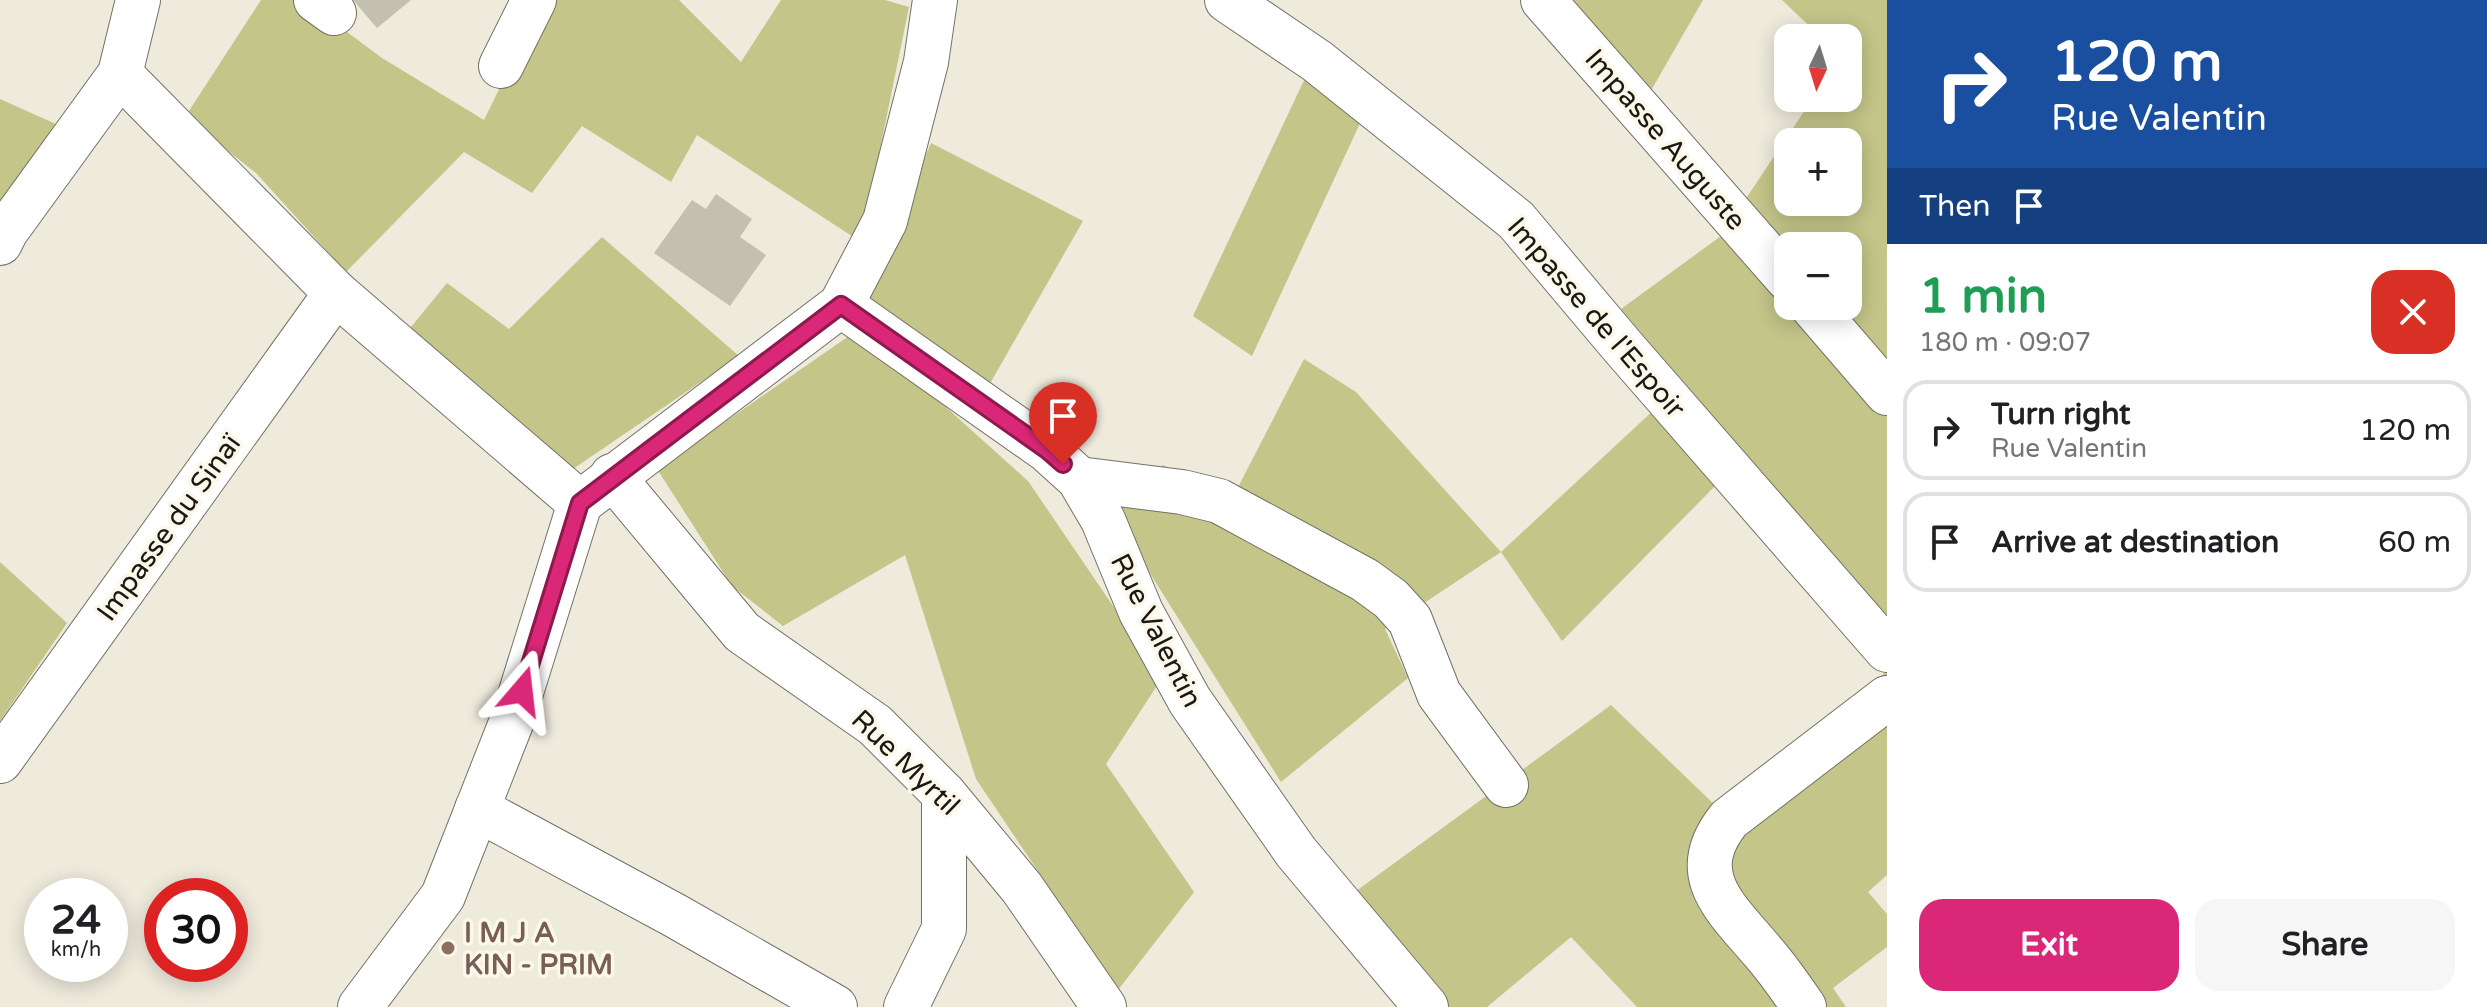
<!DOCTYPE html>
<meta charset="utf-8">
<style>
:root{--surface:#fff;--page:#f6f6f6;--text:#202124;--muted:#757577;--line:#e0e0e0;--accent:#db2777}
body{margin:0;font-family:"Varela Round",sans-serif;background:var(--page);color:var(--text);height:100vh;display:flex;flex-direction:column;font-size:30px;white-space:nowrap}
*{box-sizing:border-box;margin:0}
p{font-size:26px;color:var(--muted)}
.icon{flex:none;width:44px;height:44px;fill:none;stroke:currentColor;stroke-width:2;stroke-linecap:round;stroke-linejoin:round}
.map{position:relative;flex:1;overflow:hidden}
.drawer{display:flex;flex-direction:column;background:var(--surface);width:600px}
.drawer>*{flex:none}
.banner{background:#1a4fa0;color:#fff;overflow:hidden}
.needle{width:52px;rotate:184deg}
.buttons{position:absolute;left:1774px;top:24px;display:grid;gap:16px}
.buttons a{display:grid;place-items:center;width:88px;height:88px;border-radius:16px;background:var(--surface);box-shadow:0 4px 20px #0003;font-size:40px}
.speed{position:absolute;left:24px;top:878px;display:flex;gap:16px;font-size:40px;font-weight:700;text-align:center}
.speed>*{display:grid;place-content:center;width:104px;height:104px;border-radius:50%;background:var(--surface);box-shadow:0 4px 20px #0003;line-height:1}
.speed small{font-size:20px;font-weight:400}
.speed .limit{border:12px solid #d22;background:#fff;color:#111}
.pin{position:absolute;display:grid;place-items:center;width:68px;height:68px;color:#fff;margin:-82px -34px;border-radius:50% 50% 50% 0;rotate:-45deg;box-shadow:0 0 8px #0007}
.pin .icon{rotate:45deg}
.me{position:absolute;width:88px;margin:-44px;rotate:17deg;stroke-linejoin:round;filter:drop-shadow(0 0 6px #0008)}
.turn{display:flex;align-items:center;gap:28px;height:168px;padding:0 32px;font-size:36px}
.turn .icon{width:104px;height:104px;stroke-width:2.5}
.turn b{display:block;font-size:56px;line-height:68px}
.then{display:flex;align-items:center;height:76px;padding:0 32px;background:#0003;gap:16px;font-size:30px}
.round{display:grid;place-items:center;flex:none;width:84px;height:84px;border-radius:24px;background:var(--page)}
.overview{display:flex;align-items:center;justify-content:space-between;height:136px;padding:0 32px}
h1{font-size:48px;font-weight:700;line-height:60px;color:#1e9e55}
.primary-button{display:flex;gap:16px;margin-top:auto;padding:16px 32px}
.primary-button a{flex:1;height:92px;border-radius:24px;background:var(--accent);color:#fff;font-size:32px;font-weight:700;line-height:92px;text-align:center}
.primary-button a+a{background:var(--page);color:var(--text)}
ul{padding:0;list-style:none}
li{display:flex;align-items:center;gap:24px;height:100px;margin:0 16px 12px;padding:0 16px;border:4px solid var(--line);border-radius:24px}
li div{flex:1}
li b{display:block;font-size:30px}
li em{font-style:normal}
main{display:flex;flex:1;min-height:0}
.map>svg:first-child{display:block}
.green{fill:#c3c589;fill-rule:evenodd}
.building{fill:#c3c0b2}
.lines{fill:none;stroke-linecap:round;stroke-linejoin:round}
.minor-casing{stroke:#747165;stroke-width:46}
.minor{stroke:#fff;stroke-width:44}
.route-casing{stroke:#8e194d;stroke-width:20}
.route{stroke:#db2777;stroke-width:14}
.education-dot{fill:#8d6e63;stroke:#fbf8e9;stroke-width:3}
.labels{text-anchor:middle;stroke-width:7;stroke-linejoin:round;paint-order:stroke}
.street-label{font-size:28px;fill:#191813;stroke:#fbf8e9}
.education-label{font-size:28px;font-weight:bold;fill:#785e54;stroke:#fbf8e9;text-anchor:start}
</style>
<main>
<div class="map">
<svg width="1887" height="1007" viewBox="0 0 1887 1007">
<rect width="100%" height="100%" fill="#eeeadc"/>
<!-- green -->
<g class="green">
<polygon points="261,0 304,0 382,58 484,120 543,0 679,0 741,62 781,0 885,0 909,7 861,242 697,135 671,182 582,126 532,193 464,152 346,272 256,173 185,117"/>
<polygon points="1565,0 1703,0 1649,94"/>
<path d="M 1782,0 L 1887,0 L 1887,626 L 1621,309 L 1721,236 L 1813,98 L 1848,98 L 1848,38 L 1822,38 ZM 1788,142 L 1848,142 L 1848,202 L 1788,202 ZM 1788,246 L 1848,246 L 1848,306 L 1788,306 Z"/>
<polygon points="1306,76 1362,119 1252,356 1193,316"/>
<polygon points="0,99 67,129 0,227"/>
<polygon points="931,143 1083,221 988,387 862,304"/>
<polygon points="602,237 739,356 567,473 407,332 447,283 509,329"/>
<polygon points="859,329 1028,481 1162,678 1106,764 1194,892 1118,990 976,779 905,555 783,626 732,586 657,469"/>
<polygon points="1304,359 1356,392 1501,552 1656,408 1719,482 1562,641 1501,552 1385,629 1408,678 1281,782 1104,500 1163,465 1231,501"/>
<polygon points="0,562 67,623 0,721"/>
<polygon points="1887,671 1887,875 1868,892 1887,914 1887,947 1833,988 1846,1007 1637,1007 1571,937 1487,1007 1446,1007 1352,894 1611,705 1719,809"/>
</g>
<!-- building -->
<g class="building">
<polygon points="353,0 411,0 377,28"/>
<polygon points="716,194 752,219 740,237 766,255 730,306 654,253 692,200 706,209"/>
</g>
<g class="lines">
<!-- minor casing -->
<g class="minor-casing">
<g id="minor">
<polyline points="316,0 334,13"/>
<polyline points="1227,0 1317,61 1516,220 1623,347 1887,650"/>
<polyline points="1543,0 1788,279"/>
<polyline points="501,66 534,0"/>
<polyline points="120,74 336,293 580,503"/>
<polyline points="0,243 6,231 120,74 138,0"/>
<polyline points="841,305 1047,450 1079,479 1103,520 1141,612 1190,701 1296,852 1426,1007"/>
<polyline points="1812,306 1887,393"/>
<polyline points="612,476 742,632 875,725 944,794 1022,888 1104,1007"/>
<polyline points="1079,479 1182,492 1219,501 1365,580 1391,599 1410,620 1439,694 1506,785"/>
<polyline points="0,761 336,293"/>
<polyline points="477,809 674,915 835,1007"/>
<polyline points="360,1007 443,896 513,718 580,503 841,305 885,221 926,62 935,0"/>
<polyline points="906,1007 944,929 944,794"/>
<path d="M 1804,1007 C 1791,988 1778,969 1763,952 C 1727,909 1684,875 1729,819 L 1887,698"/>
</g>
</g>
<!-- minor -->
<use href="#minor" class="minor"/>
</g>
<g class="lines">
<!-- route casing -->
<g class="route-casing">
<polyline id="route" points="522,691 580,503 841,305 1047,450 1063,464"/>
</g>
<!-- route -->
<use href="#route" class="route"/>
</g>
<!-- markers -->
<circle class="education-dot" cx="448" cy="948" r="8"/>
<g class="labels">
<!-- street labels -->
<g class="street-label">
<text transform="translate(1666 139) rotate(49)" y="10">Impasse Auguste</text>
<text transform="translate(1597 317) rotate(49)" y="10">Impasse de l'Espoir</text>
<text transform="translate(168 527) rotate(-54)" y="10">Impasse du Sinaï</text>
<text transform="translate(1157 630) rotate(63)" y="10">Rue Valentin</text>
<text transform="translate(906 762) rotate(44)" y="10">Rue Myrtil</text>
</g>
<!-- education labels -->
<g class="education-label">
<text x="464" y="942">I M J A<tspan x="464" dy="32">KIN - PRIM</tspan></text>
</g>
</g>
</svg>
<div class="buttons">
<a><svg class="needle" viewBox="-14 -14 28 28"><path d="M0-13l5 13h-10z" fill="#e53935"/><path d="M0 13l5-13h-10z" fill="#757577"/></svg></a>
<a>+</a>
<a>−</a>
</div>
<div class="speed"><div>24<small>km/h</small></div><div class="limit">30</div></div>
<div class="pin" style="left:1063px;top:464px;background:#d93025"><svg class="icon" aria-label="arrive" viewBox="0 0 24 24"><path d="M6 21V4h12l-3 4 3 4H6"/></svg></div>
<svg class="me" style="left:522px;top:691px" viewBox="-20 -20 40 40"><path d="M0-17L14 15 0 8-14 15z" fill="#db2777" stroke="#fff" stroke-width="4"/></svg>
</div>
<section class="drawer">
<div class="banner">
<div class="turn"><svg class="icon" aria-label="right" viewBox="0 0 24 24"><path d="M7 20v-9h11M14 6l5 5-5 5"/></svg><div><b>120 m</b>Rue Valentin</div></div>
<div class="then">Then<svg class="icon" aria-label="arrive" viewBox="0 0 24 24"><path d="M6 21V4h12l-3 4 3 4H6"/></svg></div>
</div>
<div class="overview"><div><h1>1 min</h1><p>180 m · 09:07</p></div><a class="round" style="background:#d93025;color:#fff"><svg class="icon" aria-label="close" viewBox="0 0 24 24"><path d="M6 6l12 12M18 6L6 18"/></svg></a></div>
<ul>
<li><svg class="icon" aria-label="right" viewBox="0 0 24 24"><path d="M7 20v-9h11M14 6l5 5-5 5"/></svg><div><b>Turn right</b><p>Rue Valentin</p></div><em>120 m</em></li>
<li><svg class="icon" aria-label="arrive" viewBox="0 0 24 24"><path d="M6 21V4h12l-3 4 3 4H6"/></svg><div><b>Arrive at destination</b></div><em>60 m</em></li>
</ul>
<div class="primary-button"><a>Exit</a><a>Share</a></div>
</section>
</main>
